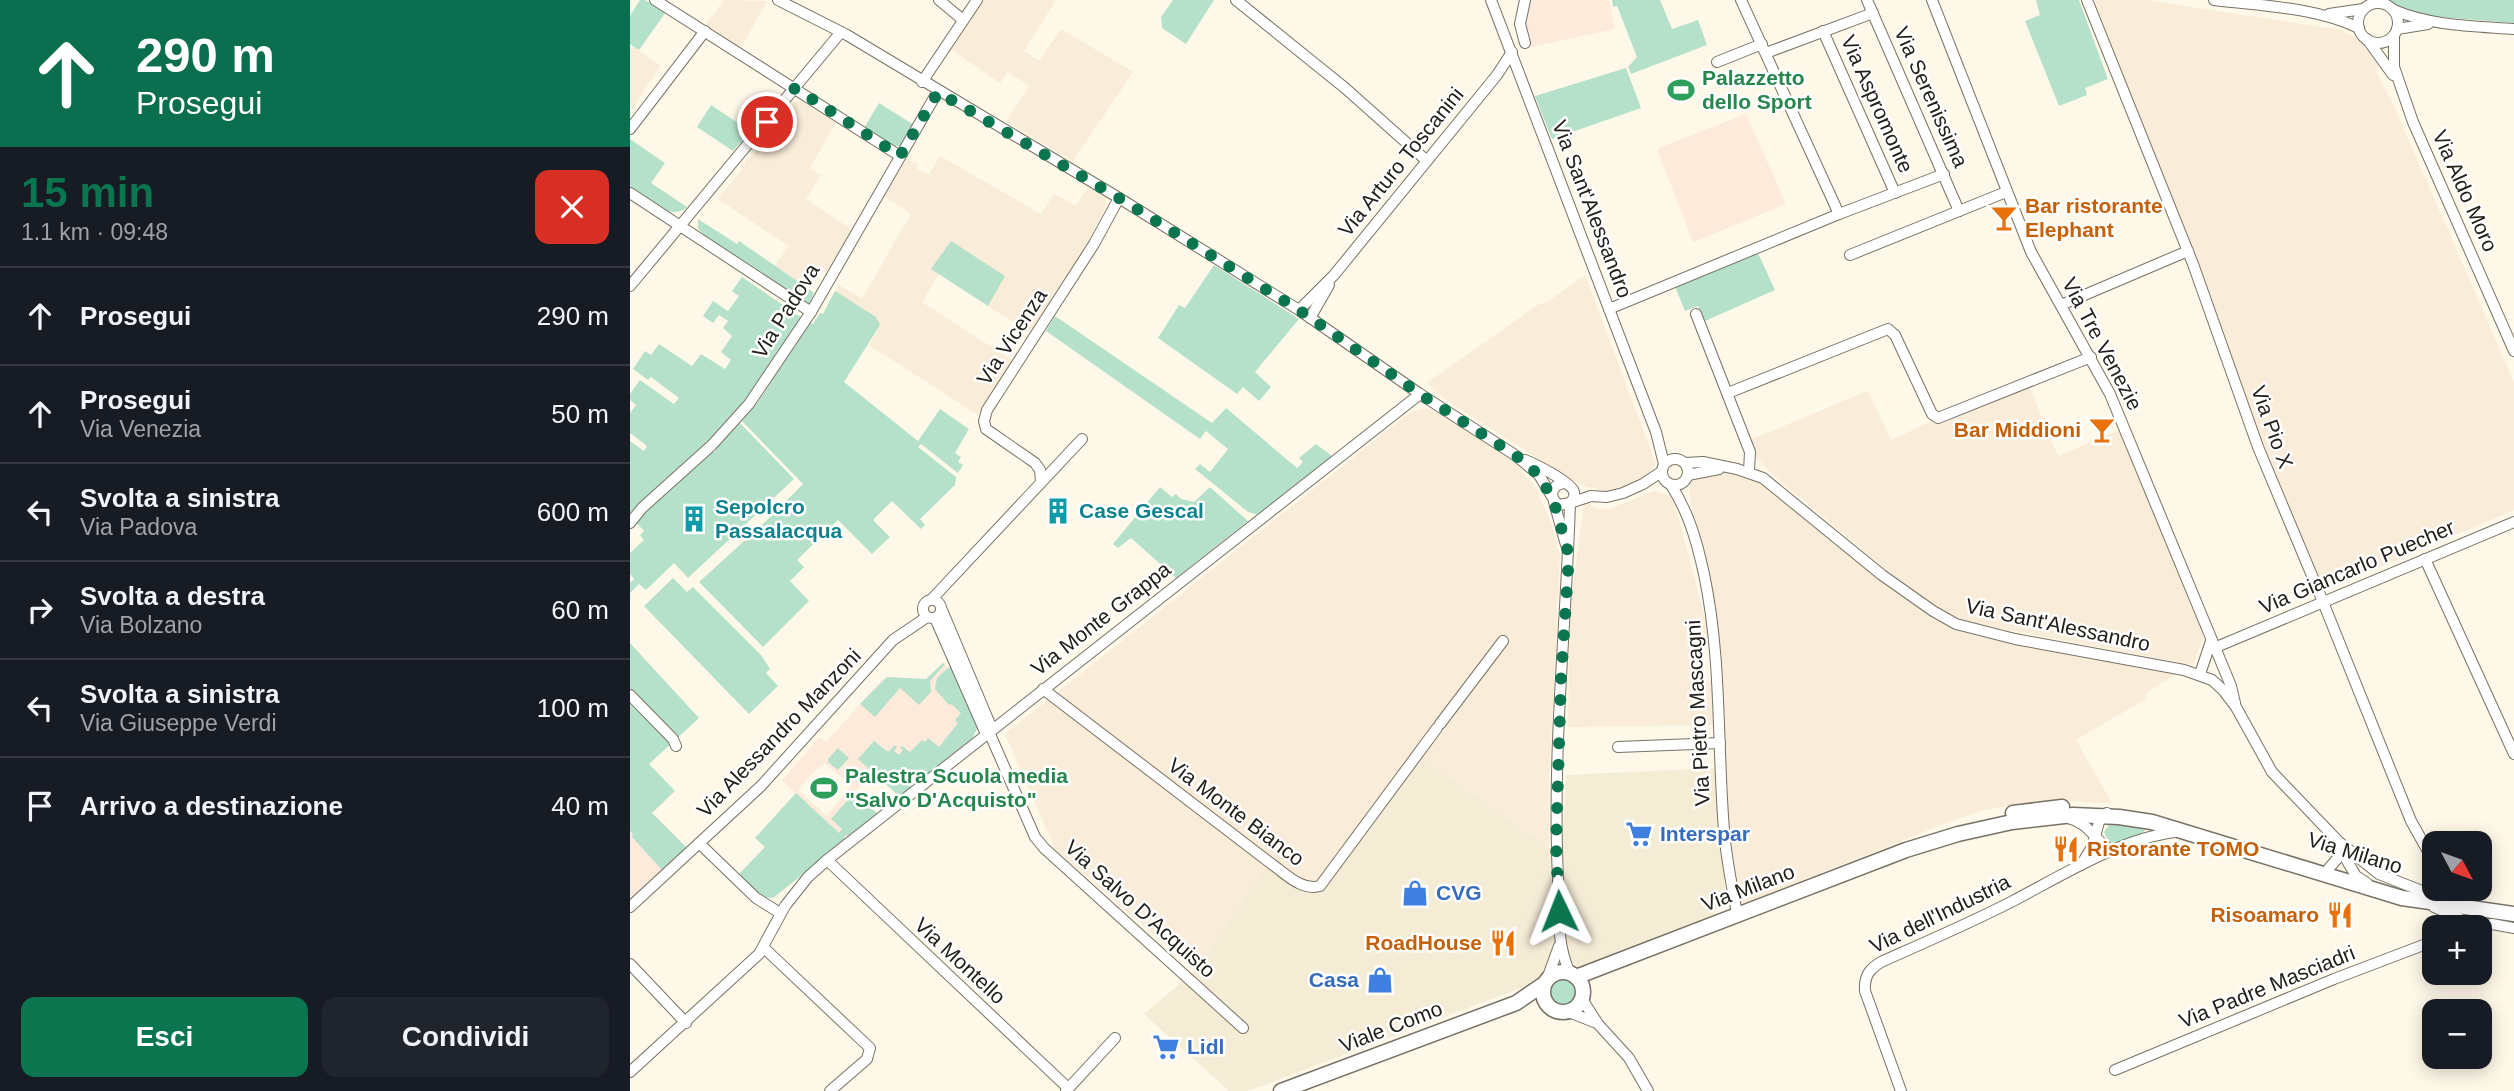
<!DOCTYPE html>
<html lang="it">
<meta charset="utf-8">
<style>
:root{--surface:#171b24;--page:#20242c;--text:#f1f3f6;--muted:#9ea1a6;--line:#363941;--accent:#0a754e}
body{margin:0;font-family:Arial,sans-serif;background:var(--page);color:var(--text);height:100vh;display:flex;flex-direction:column;font-size:26px;white-space:nowrap}
*{box-sizing:border-box;margin:0}
p{font-size:23px;color:var(--muted)}
.icon{flex:none;width:38px;height:38px;fill:none;stroke:currentColor;stroke-width:2;stroke-linecap:round;stroke-linejoin:round}
.map{position:relative;flex:1;overflow:hidden}
.sheet{display:flex;flex-direction:column;background:var(--surface);width:630px}
.sheet>*{flex:none}
.hud{background:#0b6e4f;color:#fff;overflow:hidden}
.needle{width:46px;rotate:131deg}
.buttons{position:absolute;left:1792px;top:831px;display:grid;gap:14px}
.buttons a{display:grid;place-items:center;width:70px;height:70px;border-radius:14px;background:var(--surface);box-shadow:0 4px 18px #0003;font-size:35px}
.pin{position:absolute;display:grid;place-items:center;width:60px;height:60px;color:#fff;margin:-30px;border:4px solid #fff;border-radius:50%;box-shadow:0 2px 7px #0007}
.me{position:absolute;width:77px;margin:-38px;rotate:358deg;stroke-linejoin:round;filter:drop-shadow(0 0 5px #0008)}
.turn{display:flex;align-items:center;gap:24px;height:147px;padding:0 21px;font-size:32px}
.turn .icon{width:91px;height:91px;stroke-width:2.5}
.turn b{display:block;font-size:49px;line-height:60px}
.round{display:grid;place-items:center;flex:none;width:74px;height:74px;border-radius:14px;background:var(--page)}
.headline{display:flex;align-items:center;justify-content:space-between;height:119px;padding:0 21px}
h1{font-size:42px;font-weight:700;line-height:52px;color:var(--accent)}
.action{display:flex;gap:14px;margin-top:auto;padding:14px 21px}
.action a{flex:1;height:80px;border-radius:14px;background:var(--accent);color:#fff;font-size:28px;font-weight:700;line-height:80px;text-align:center}
.action a+a{background:var(--page);color:var(--text)}
ul{padding:0;list-style:none}
li{display:flex;align-items:center;gap:21px;height:98px;padding:0 21px;border-top:2px solid var(--line)}
li div{flex:1}
li b{display:block;font-size:26px}
li em{font-style:normal}
main{display:flex;flex:1;min-height:0}
.map>svg:first-child{display:block}
.built{fill:#f5ecd6}
.industrial{fill:#f9ecd8}
.education{fill:#feeadb;fill-rule:evenodd}
.green{fill:#b5e1cb}
.lines{fill:none;stroke-linecap:round;stroke-linejoin:round}
.street-casing{stroke:#777265;stroke-width:12}
.secondary-casing{stroke:#777265;stroke-width:17}
.street{stroke:#fff;stroke-width:10}
.secondary{stroke:#fff;stroke-width:14}
.route{stroke:#0a754e;stroke-width:12;stroke-dasharray:0 21.6}
.labels{text-anchor:middle;stroke-width:5;stroke-linejoin:round;paint-order:stroke}
.leisure-label{font-size:21px;font-weight:bold;fill:#27864d;stroke:#fff;text-anchor:start}
.street-label{font-size:21px;fill:#23201b;stroke:#fff}
.food-label{font-size:21px;font-weight:bold;fill:#c56008;stroke:#fff;text-anchor:end}
.culture-label{font-size:21px;font-weight:bold;fill:#0d838f;stroke:#fff;text-anchor:start}
.shop-label{font-size:21px;font-weight:bold;fill:#366cbe;stroke:#fff;text-anchor:start}
</style>
<main>
<section class="sheet">
<div class="hud">
<div class="turn"><svg class="icon" aria-label="ahead" viewBox="0 0 24 24"><path d="M12 20V5M6 11l6-6 6 6"/></svg><div><b>290 m</b>Prosegui</div></div>
</div>
<div class="headline"><div><h1>15 min</h1><p>1.1 km · 09:48</p></div><a class="round" style="background:#d93025;color:#fff"><svg class="icon" aria-label="close" viewBox="0 0 24 24"><path d="M6 6l12 12M18 6L6 18"/></svg></a></div>
<ul>
<li><svg class="icon" aria-label="ahead" viewBox="0 0 24 24"><path d="M12 20V5M6 11l6-6 6 6"/></svg><div><b>Prosegui</b></div><em>290 m</em></li>
<li><svg class="icon" aria-label="ahead" viewBox="0 0 24 24"><path d="M12 20V5M6 11l6-6 6 6"/></svg><div><b>Prosegui</b><p>Via Venezia</p></div><em>50 m</em></li>
<li><svg class="icon" aria-label="left" viewBox="0 0 24 24"><path d="M17 20v-9H6M10 6l-5 5 5 5"/></svg><div><b>Svolta a sinistra</b><p>Via Padova</p></div><em>600 m</em></li>
<li><svg class="icon" aria-label="right" viewBox="0 0 24 24"><path d="M7 20v-9h11M14 6l5 5-5 5"/></svg><div><b>Svolta a destra</b><p>Via Bolzano</p></div><em>60 m</em></li>
<li><svg class="icon" aria-label="left" viewBox="0 0 24 24"><path d="M17 20v-9H6M10 6l-5 5 5 5"/></svg><div><b>Svolta a sinistra</b><p>Via Giuseppe Verdi</p></div><em>100 m</em></li>
<li><svg class="icon" aria-label="arrive" viewBox="0 0 24 24"><path d="M6 21V4h12l-3 4 3 4H6"/></svg><div><b>Arrivo a destinazione</b></div><em>40 m</em></li>
</ul>
<div class="action"><a>Esci</a><a>Condividi</a></div>
</section>
<div class="map">
<svg width="1884" height="1091" viewBox="0 0 1884 1091">
<rect width="100%" height="100%" fill="#fef8e8"/>
<!-- built -->
<polygon class="built" points="793,758 919,848 932,848 936,775 1087,768 1088,821 1095,889 1092,903 1080,918 957,970 947,968 941,962 924,965 905,982 896,986 618,1091 599,1091 514,1014 565,971 642,858 689,895"/>
<!-- industrial -->
<g class="industrial">
<polygon points="94,0 137,1 111,48 76,24"/>
<polygon points="352,0 426,0 394,51 409,61 431,29 503,72 443,161 376,122 399,86 378,72 370,83 319,48"/>
<polygon points="1466,0 1516,0 1711,30 1729,40 1748,64 1745,70 1763,104 1884,382 1884,510 1701,588 1692,585 1635,450 1578,288 1465,7"/>
<polygon points="3,46 30,66 4,106 6,109 5,111 0,107 0,50"/>
<polygon points="166,101 172,102 206,123 180,168 191,175 176,199 222,230 197,271 189,266 176,287 145,265 159,246 88,199 116,164 115,160 120,158"/>
<polygon points="310,156 411,214 424,194 446,206 458,187 476,197 475,209 463,230 466,237 404,335 358,306 374,276 301,269 309,274 292,302 383,361 348,415 239,345 249,328 205,291 209,285 232,299 281,214 254,196 277,159 288,164 286,168 299,175"/>
<polygon points="955,275 1026,464 1015,477 981,492 950,485 816,400 797,383 909,304 916,303"/>
<polygon points="1399,386 1428,456 1490,430 1572,632 1573,638 1563,665 1342,623 1318,614 1269,580 1143,475 1127,458 1120,440 1238,391 1261,440 1302,421 1304,424"/>
<polygon points="796,408 815,414 882,460 906,488 921,523 930,556 919,783 919,848 793,758 689,895 642,859 565,971 425,849 375,734 773,418 784,411"/>
<polygon points="1089,472 1108,473 1131,482 1315,623 1342,635 1370,641 1548,673 1516,693 1517,698 1446,740 1482,803 1435,801 1395,803 1354,810 1316,823 1111,905 1098,839 1090,650 1085,609 1070,540 1062,513 1059,482 1062,478"/>
<polygon points="1024,491 1043,497 1079,634 1074,634 1074,681 1083,681 1084,725 938,727 940,608 954,505 959,502 967,509 978,510"/>
</g>
<!-- education -->
<g class="education">
<polygon points="899,0 979,0 985,29 901,47 894,21"/>
<polygon points="1116,114 1156,204 1063,242 1027,149"/>
<path d="M 313,663 L 323,670 L 348,727 L 270,797 L 243,771 L 224,793 L 248,814 L 143,898 L 109,874 L 135,847 L 125,838 L 166,794 L 152,780 L 190,737 L 196,742 L 252,680 L 257,677 L 296,679 ZM 195,763 L 221,786 L 197,816 L 168,790 L 187,768 L 188,769 ZM 237,810 L 241,816 L 148,890 L 209,833 Z"/>
<polygon points="22,813 57,848 0,905 0,834"/>
</g>
<!-- green -->
<g class="green">
<polygon points="10,0 15,0 36,12 9,50 0,44 0,16"/>
<polygon points="543,0 584,0 556,44 532,28 531,17"/>
<polygon points="982,0 1030,0 1042,29 1068,20 1077,45 1001,74 998,67 1007,57 987,6 983,7"/>
<polygon points="1406,0 1449,0 1478,79 1455,88 1457,95 1429,106 1395,21 1410,15"/>
<polygon points="1759,0 1884,0 1884,23 1797,16 1779,12"/>
<polygon points="996,68 1011,108 922,139 905,96"/>
<polygon points="249,103 284,125 270,146 264,146 234,128"/>
<polygon points="81,105 120,131 103,151 67,127"/>
<path d="M 0,139 L 35,163 L 21,183 L 57,207 C 41,223 14,196 0,187 Z"/>
<polygon points="68,219 107,244 109,241 176,287 184,293 179,303 174,304 77,238 68,229"/>
<polygon points="321,241 375,276 358,306 301,269"/>
<polygon points="1126,249 1145,290 1075,321 1068,306 1055,311 1044,284"/>
<polygon points="584,265 669,319 625,372 641,387 629,401 613,387 607,394 528,338 549,305 555,308"/>
<polygon points="112,277 172,318 125,391 101,420 0,514 0,441 14,451 17,446 0,433 0,413 6,405 0,400 0,394 10,380 44,404 49,398 21,377 18,380 3,369 15,351 21,355 29,344 62,366 71,354 95,369 101,360 91,352 102,336 93,328 98,321 89,315 83,323 73,316 83,301 98,311 109,296 102,291"/>
<polygon points="205,291 246,317 250,325 214,382 288,441 310,409 339,429 325,453 331,457 328,462 333,465 328,473 291,444 288,447 326,477 325,485 290,519 295,525 291,529 262,501 243,520 260,537 242,554 208,520 167,560 174,567 160,581 179,601 133,647 69,582 134,523 173,484 112,421 129,401 179,322 183,324 190,313 193,314"/>
<polygon points="425,316 582,423 596,408 667,468 673,462 669,458 686,444 702,456 628,515 618,512 565,469 570,464 580,472 598,449 576,431 570,439 416,331"/>
<polygon points="110,423 164,479 58,578 44,563 16,590 9,584 0,593 0,583 4,579 0,574 0,553 14,540 10,535 14,531 5,521 78,452 85,452 89,443"/>
<polygon points="530,487 542,497 546,494 551,499 564,502 579,488 581,488 618,521 546,578 501,538 488,548 483,544"/>
<polygon points="43,578 57,592 63,587 131,655 140,669 136,673 148,686 119,714 14,606"/>
<polygon points="0,643 69,718 19,764 45,791 22,813 57,848 32,870 2,837 3,835 0,831"/>
<polygon points="313,663 315,664 300,681 301,692 289,705 270,688 245,717 230,704 257,677 296,679"/>
<polygon points="319,667 323,670 348,727 341,741 270,797 228,759 244,741 258,752 265,745 267,747 264,751 269,755 273,750 270,748 272,746 280,752 292,740 295,742 298,738 309,747 328,723 325,720 331,713 321,704 319,705 305,689 307,678"/>
<polygon points="208,748 219,758 208,770 198,762 198,759"/>
<polygon points="166,793 209,833 212,829 201,819 224,793 248,814 219,837 217,835 214,837 216,840 143,898 132,897 109,874 135,847 125,838"/>
<path d="M 1481,822 L 1514,827 L 1515,830 C 1509,839 1491,845 1480,844 L 1474,832 Z"/>
<circle cx="933" cy="992" r="17"/>
</g>
<g class="lines">
<!-- street casing -->
<g class="street-casing">
<g id="street">
<polyline points="25,0 270,156"/>
<polyline points="148,0 217,35 489,198 669,310 790,394 885,455 909,475 921,495"/>
<polyline points="309,0 333,20"/>
<polyline points="606,0 715,88 797,161"/>
<polyline points="861,0 1026,432 1034,464"/>
<polyline points="895,0 890,24 895,43"/>
<polyline points="1111,0 1209,214"/>
<polyline points="1237,0 1329,211"/>
<polyline points="1302,0 1401,252 1480,394 1601,686 1605,703"/>
<polyline points="1457,0 1563,264 1628,447 1691,597 1781,821 1804,862"/>
<path d="M 1584,0 C 1632,6 1685,7 1729,28"/>
<circle cx="1748" cy="23" r="20"/>
<path d="M 1764,10 C 1801,26 1844,26 1884,29"/>
<polyline points="1699,14 1733,9"/>
<polyline points="1767,29 1798,24"/>
<polyline points="1193,31 1265,193"/>
<polyline points="1764,35 1764,67 1783,122 1884,351"/>
<polyline points="1737,39 1763,75"/>
<polyline points="1136,53 1243,13"/>
<polyline points="1087,62 1132,44"/>
<polyline points="292,82 347,0"/>
<polyline points="0,129 75,31"/>
<polyline points="0,193 181,312"/>
<polyline points="1220,255 1376,192"/>
<polyline points="0,286 211,32"/>
<polyline points="1431,305 1558,251"/>
<polyline points="979,309 1209,214 1314,174"/>
<polyline points="669,310 704,275 867,75 882,52"/>
<polyline points="1066,314 1120,452 1119,471"/>
<polyline points="680,318 699,285"/>
<polyline points="1098,393 1258,329 1265,335 1302,414 1308,418 1461,357"/>
<circle cx="1045" cy="472" r="13"/>
<path d="M 895,460 C 905,464 943,483 944,492 C 945,498 943,499 940,503 L 929,505 C 918,497 921,485 934,483"/>
<polyline points="1055,463 1073,462 1107,469 1133,478 1252,575 1303,611 1326,624 1385,639 1554,670 1582,680 1593,690 1606,707 1642,772 1709,842 1749,874 1812,899"/>
<polyline points="1058,475 1089,469"/>
<polyline points="411,482 410,470 405,463 356,429 354,421 357,410 464,244 489,198"/>
<path d="M 1041,485 C 1059,513 1067,542 1074,574 C 1092,659 1087,744 1094,830 C 1096,858 1102,886 1107,914"/>
<polyline points="924,502 936,545"/>
<polyline points="0,523 12,508 82,445 119,404 181,312 308,91"/>
<polyline points="1795,559 1884,754"/>
<polyline points="302,599 452,439"/>
<circle cx="302" cy="609" r="9"/>
<polyline points="312,610 362,729"/>
<polyline points="305,618 356,734"/>
<polyline points="1584,648 1884,522"/>
<polyline points="1570,674 1581,641"/>
<path d="M 413,689 L 643,865 C 657,875 672,891 690,886 L 807,728"/>
<polyline points="0,695 43,739 46,746"/>
<polyline points="810,724 873,641"/>
<polyline points="359,732 405,837 414,848 613,1028"/>
<polyline points="988,747 1090,743"/>
<path d="M 1438,818 C 1462,824 1464,842 1483,851"/>
<polyline points="69,843 126,898 150,913"/>
<polyline points="1710,849 1726,876 1737,883"/>
<polyline points="197,860 438,1088"/>
<polyline points="1451,865 1462,847 1469,822 1477,813"/>
<polyline points="1699,868 1707,859 1709,846"/>
<polyline points="1823,889 1833,904"/>
<polyline points="0,907 131,786 263,640 297,617"/>
<polyline points="1804,907 1829,918 1841,927"/>
<polyline points="1816,912 1820,920 1819,928"/>
<polyline points="1840,928 1862,924 1884,928"/>
<polyline points="134,948 240,1048 237,1059 200,1091"/>
<polyline points="0,964 56,1023"/>
<path d="M 940,973 C 926,944 929,909 928,878 C 922,753 936,628 940,503 L 961,496 L 977,497 L 993,493 L 1013,484 L 1031,472"/>
<polyline points="917,979 929,946"/>
<polyline points="952,999 968,1024 999,1058 1018,1091"/>
<polyline points="939,1012 964,1022"/>
<polyline points="1485,1070 1704,979 1804,941"/>
<polyline points="0,1072 129,954 155,906 178,877 197,860 790,394"/>
<polyline points="436,1091 485,1038"/>
<path d="M 1271,1091 L 1235,991 C 1234,975 1240,968 1253,961 C 1296,942 1340,923 1381,902 C 1431,876 1489,839 1545,832"/>
</g>
</g>
<!-- secondary casing -->
<g class="secondary-casing">
<g id="secondary">
<polyline points="1383,813 1432,807"/>
<circle cx="933" cy="992" r="20"/>
<polyline points="946,977 1276,850 1328,834 1382,822 1443,815 1489,817 1522,822 1772,898 1884,914"/>
<polyline points="651,1091 886,1003 914,984"/>
</g>
</g>
<!-- street -->
<use href="#street" class="street"/>
<!-- secondary -->
<use href="#secondary" class="secondary"/>
</g>
<g class="lines">
<!-- route -->
<polyline class="route" points="137,122 165,88 270,156 308,92 489,198 669,310 790,394 885,455 909,475 924,502 939,556 931,679 926,845 929,911"/>
</g>
<!-- icons -->
<defs>
<g id="stadium-bare" transform="scale(2.1)"><path d="M0-5a6.5 5 0 1 0 0 10a6.5 5 0 1 0 0-10ZM-3.5-1.8h7v3.6h-7Z" fill="#2e9e5b" stroke="#fff" stroke-width="2.5" paint-order="stroke"/></g>
<g id="bar-bare" transform="scale(2.1)"><path d="M-6-5H6L.8 .8V4.5H3.5V6h-7V4.5H-.8V.8Z" fill="#e8710a" stroke="#fff" stroke-width="2.5" paint-order="stroke"/></g>
<g id="building-bare" transform="scale(2.1)"><path d="M-4-6H4V6H1V3H-1V6H-4ZM-2.5-4.3h1.7v1.8h-1.7ZM.8-4.3h1.7v1.8H.8ZM-2.5-1h1.7V.8h-1.7ZM.8-1h1.7V.8H.8Z" fill="#0f9aa8" stroke="#fff" stroke-width="2.5" paint-order="stroke"/></g>
<g id="supermarket-bare" transform="scale(2.1)"><path d="M-6-5.5h2.5l.6 2H6L4.5 2H-2.5L-4.4-4H-6ZM-1.5 3.2a1.3 1.3 0 1 0 .1 0ZM3 3.2a1.3 1.3 0 1 0 .1 0Z" fill="#3f7fe0" stroke="#fff" stroke-width="2.5" paint-order="stroke"/></g>
<g id="restaurant-bare" transform="scale(2.1)"><path d="M-5-6h1v4h1v-4h1v4h1v-4h1v5L-1.5 .5V6h-2V.5L-5-1ZM5-6V6H3V1.5H1.5Q1.5-4 5-6Z" fill="#e8710a" stroke="#fff" stroke-width="2.5" paint-order="stroke"/></g>
<g id="shop-bare" transform="scale(2.1)"><path d="M-5-2.5h2.3a2.7 3.5 0 0 1 5.4 0H5L5.5 6h-11ZM-1.5-2.5h3a1.5 2.3 0 0 0-3 0Z" fill="#3f7fe0" stroke="#fff" stroke-width="2.5" paint-order="stroke"/></g>
</defs>
<g fill-rule="evenodd">
<use href="#stadium-bare" x="1051" y="90"/>
<use href="#bar-bare" x="1374" y="218"/>
<use href="#bar-bare" x="1472" y="430"/>
<use href="#building-bare" x="428" y="511"/>
<use href="#building-bare" x="64" y="519"/>
<use href="#stadium-bare" x="194" y="788"/>
<use href="#supermarket-bare" x="1009" y="834"/>
<use href="#restaurant-bare" x="1436" y="849"/>
<use href="#shop-bare" x="785" y="893"/>
<use href="#restaurant-bare" x="1710" y="915"/>
<use href="#restaurant-bare" x="873" y="943"/>
<use href="#shop-bare" x="750" y="980"/>
<use href="#supermarket-bare" x="536" y="1047"/>
</g>
<g class="labels">
<!-- leisure labels -->
<g class="leisure-label">
<text x="1072" y="85">Palazzetto<tspan x="1072" dy="24">dello Sport</tspan></text>
<text x="215" y="783">Palestra Scuola media<tspan x="215" dy="24">"Salvo D'Acquisto"</tspan></text>
</g>
<!-- street labels -->
<g class="street-label">
<text transform="translate(1301 97) rotate(66)" y="7">Via Serenissima</text>
<text transform="translate(1247 104) rotate(66)" y="7">Via Aspromonte</text>
<text transform="translate(771 162) rotate(-51)" y="7">Via Arturo Toscanini</text>
<text transform="translate(1835 191) rotate(66)" y="7">Via Aldo Moro</text>
<text transform="translate(962 209) rotate(69)" y="7">Via Sant'Alessandro</text>
<text transform="translate(156 311) rotate(-58)" y="7">Via Padova</text>
<text transform="translate(382 337) rotate(-57)" y="7">Via Vicenza</text>
<text transform="translate(1472 344) rotate(62)" y="7">Via Tre Venezie</text>
<text transform="translate(1642 427) rotate(70)" y="7">Via Pio X</text>
<text transform="translate(1727 567) rotate(-23)" y="7">Via Giancarlo Puecher</text>
<text transform="translate(471 619) rotate(-38)" y="7">Via Monte Grappa</text>
<text transform="translate(1428 625) rotate(12)" y="7">Via Sant'Alessandro</text>
<text transform="translate(1068 713) rotate(-93)" y="7">Via Pietro Mascagni</text>
<text transform="translate(149 733) rotate(-46)" y="7">Via Alessandro Manzoni</text>
<text transform="translate(606 812) rotate(37)" y="7">Via Monte Bianco</text>
<text transform="translate(1725 853) rotate(17)" y="7">Via Milano</text>
<text transform="translate(1118 888) rotate(-21)" y="7">Via Milano</text>
<text transform="translate(510 909) rotate(42)" y="7">Via Salvo D'Acquisto</text>
<text transform="translate(1310 914) rotate(-26)" y="7">Via dell'Industria</text>
<text transform="translate(330 961) rotate(43)" y="7">Via Montello</text>
<text transform="translate(1637 987) rotate(-22)" y="7">Via Padre Masciadri</text>
<text transform="translate(761 1027) rotate(-21)" y="7">Viale Como</text>
</g>
<!-- food labels -->
<g class="food-label">
<text x="1395" y="213" text-anchor="start">Bar ristorante<tspan x="1395" dy="24">Elephant</tspan></text>
<text x="1451" y="437">Bar Middioni</text>
<text x="1457" y="856" text-anchor="start">Ristorante TOMO</text>
<text x="1689" y="922">Risoamaro</text>
<text x="852" y="950">RoadHouse</text>
</g>
<!-- culture labels -->
<g class="culture-label">
<text x="85" y="514">Sepolcro<tspan x="85" dy="24">Passalacqua</tspan></text>
<text x="449" y="518">Case Gescal</text>
</g>
<!-- shop labels -->
<g class="shop-label">
<text x="1030" y="841">Interspar</text>
<text x="806" y="900">CVG</text>
<text x="729" y="987" text-anchor="end">Casa</text>
<text x="557" y="1054">Lidl</text>
</g>
</g>
</svg>
<div class="buttons">
<a><svg class="needle" viewBox="-14 -14 28 28"><path d="M0-13l5 13h-10z" fill="#e53935"/><path d="M0 13l5-13h-10z" fill="#9ea1a6"/></svg></a>
<a>+</a>
<a>−</a>
</div>
<div class="pin" style="left:137px;top:122px;background:#d93025"><svg class="icon" aria-label="arrive" viewBox="0 0 24 24"><path d="M6 21V4h12l-3 4 3 4H6"/></svg></div>
<svg class="me" style="left:929px;top:911px" viewBox="-20 -20 40 40"><path d="M0-17L14 15 0 8-14 15z" fill="#0a754e" stroke="#fff" stroke-width="4"/></svg>
</div>
</main>
